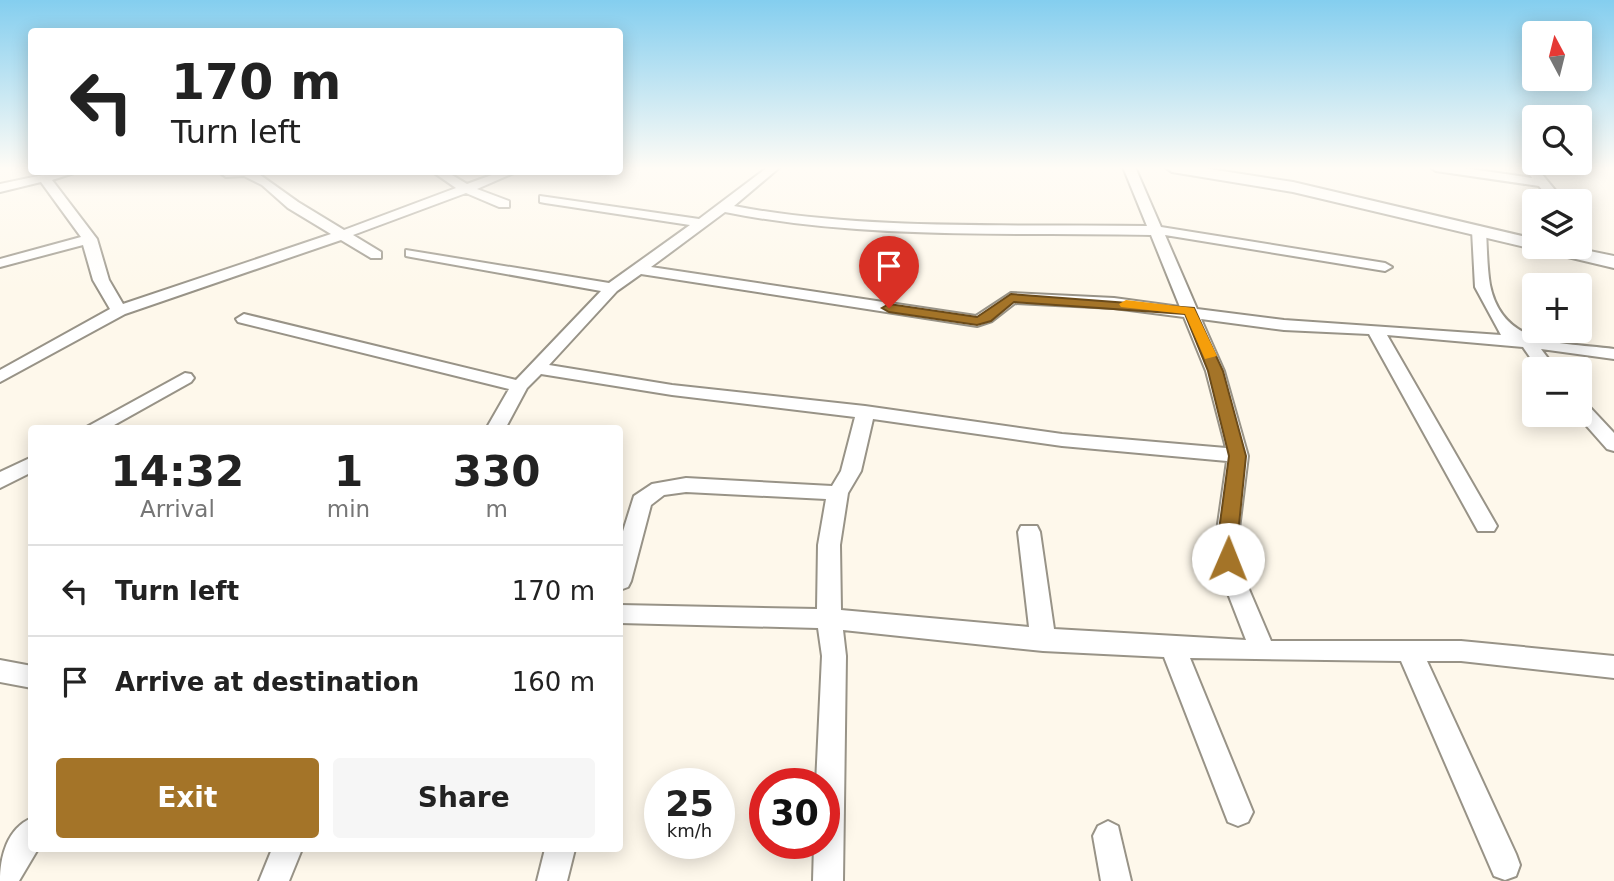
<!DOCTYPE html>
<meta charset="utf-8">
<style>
:root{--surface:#fff;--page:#f6f6f6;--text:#222;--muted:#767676;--line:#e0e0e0;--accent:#a47428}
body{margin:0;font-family:"DejaVu Sans",sans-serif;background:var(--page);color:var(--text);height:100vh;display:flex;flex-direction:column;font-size:26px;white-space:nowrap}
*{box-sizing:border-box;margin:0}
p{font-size:23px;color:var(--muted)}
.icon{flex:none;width:38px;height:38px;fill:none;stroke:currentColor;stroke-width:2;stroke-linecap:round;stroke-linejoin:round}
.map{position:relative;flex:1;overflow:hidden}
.panel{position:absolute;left:28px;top:425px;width:595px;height:427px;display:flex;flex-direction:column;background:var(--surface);border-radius:7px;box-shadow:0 4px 18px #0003}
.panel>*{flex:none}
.hud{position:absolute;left:28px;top:28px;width:595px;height:147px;border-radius:7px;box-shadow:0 4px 18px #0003;background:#fff;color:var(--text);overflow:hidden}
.needle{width:46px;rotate:353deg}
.fabs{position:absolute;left:1522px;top:21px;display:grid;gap:14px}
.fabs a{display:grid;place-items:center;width:70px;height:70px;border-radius:7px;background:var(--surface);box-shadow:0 4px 18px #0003;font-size:35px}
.speed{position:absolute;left:644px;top:768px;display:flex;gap:14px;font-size:35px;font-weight:700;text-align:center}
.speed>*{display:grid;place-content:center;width:91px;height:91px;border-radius:50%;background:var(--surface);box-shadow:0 4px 18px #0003;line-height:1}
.speed small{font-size:18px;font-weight:400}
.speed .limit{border:10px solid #d22;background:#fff;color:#111}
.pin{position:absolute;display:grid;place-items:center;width:60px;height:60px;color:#fff;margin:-72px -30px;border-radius:50% 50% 50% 0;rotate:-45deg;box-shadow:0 0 7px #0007}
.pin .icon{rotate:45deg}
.me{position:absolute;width:77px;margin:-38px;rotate:1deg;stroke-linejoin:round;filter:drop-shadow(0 0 5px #0008)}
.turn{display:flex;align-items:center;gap:24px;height:147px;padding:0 28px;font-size:32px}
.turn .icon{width:91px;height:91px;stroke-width:2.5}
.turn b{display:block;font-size:49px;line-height:60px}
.eta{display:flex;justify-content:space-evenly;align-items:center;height:119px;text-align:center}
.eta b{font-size:42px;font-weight:700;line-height:49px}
.cta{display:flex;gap:14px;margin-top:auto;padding:14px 28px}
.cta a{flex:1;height:80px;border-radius:7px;background:var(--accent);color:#fff;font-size:28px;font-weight:700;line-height:80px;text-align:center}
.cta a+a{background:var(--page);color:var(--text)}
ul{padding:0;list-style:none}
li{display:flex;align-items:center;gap:21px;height:91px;padding:0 28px;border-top:2px solid var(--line)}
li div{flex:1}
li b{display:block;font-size:26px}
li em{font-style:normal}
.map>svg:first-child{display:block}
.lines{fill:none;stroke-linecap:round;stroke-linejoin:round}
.minor-casing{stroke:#989387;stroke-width:4}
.major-casing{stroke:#989387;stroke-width:4}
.minor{fill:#fff;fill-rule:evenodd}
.major{fill:#fff;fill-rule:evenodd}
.route{fill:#a47428;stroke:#6b4b1a;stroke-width:2}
.slow{fill:#f59e0b}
</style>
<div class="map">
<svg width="1614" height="881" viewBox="0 0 1614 881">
<rect width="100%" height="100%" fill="#fef8eb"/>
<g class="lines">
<!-- minor casing -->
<g class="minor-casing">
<g id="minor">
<path d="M 768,167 L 780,167 L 734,206 C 864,231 1014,224 1147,226 L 1123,167 L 1135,167 L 1161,227 L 1385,263 L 1392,267 L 1385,271 L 1165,235 L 1197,309 L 1284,320 L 1501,335 L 1475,287 L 1472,230 L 1479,226 L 1486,230 C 1487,248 1487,267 1490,285 C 1503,348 1563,342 1614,349 L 1614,359 L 1541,349 L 1556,369 L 1538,369 L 1523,347 L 1387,335 L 1497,526 L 1494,531 L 1478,531 L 1369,334 L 1284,330 L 1201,319 L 1224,371 L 1248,456 L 1237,545 L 1242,573 L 1271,641 L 1461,641 L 1614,656 L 1614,678 L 1461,661 L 1427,661 L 1516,854 L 1520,865 L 1516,876 L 1505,880 L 1494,876 L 1401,661 L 1190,658 L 1253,812 L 1248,822 L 1238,826 L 1228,822 L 1164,657 L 1043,651 L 843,630 L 846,656 L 843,881 L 813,881 L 814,844 L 824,844 L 824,784 L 816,784 L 822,656 L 818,628 L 620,623 L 620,605 L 817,609 L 818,545 L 826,499 L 686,492 L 664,495 L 651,505 L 631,581 L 628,587 L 620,590 L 620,541 L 634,496 L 652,484 L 686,478 L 832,486 L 841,471 L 855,417 L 672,395 L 541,374 L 527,388 L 505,429 L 486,429 L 509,389 L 238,322 L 236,319 L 244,314 L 516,380 L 601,291 L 411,257 L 406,256 L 406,250 L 609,283 L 690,225 L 545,203 L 540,202 L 540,196 L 699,219 ZM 725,212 C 864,240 1010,232 1151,235 L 1180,307 L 1114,298 L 1011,293 L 976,316 L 651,267 ZM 641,274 L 977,326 L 992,321 L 1015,303 L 1114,308 L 1184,317 L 1206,371 L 1226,448 L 1062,434 L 865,406 L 672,385 L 549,365 L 617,291 ZM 873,419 L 1062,446 L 1227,461 L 1215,545 L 1220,573 L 1246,640 L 1054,629 L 1040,532 L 1037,526 L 1021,526 L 1018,532 L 1029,627 L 841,610 L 840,545 L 848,493 L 861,471 Z"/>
<polygon points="1430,167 1457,167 1532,178 1524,167 1536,167 1564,201 1551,201 1539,186 1436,171"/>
<polygon points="57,172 77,172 52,180 97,239 109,280 123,304 331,234 288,208 262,185 244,176 226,177 219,172 256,172 298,202 344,230 456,188 433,172 447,172 467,184 500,172 516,172 477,189 509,201 509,207 499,207 466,193 353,235 381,252 381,258 371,258 341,240 125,314 0,382 0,370 110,309 93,280 83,245 0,267 0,259 81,237 41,182 0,192 0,184"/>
<polygon points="185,373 191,374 194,378 191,382 107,429 83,429"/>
<polygon points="1580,401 1586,403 1614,433 1614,451 1607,449 1577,415 1580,415"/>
<polygon points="32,457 32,472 0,488 0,472"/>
<polygon points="0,660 32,666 32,688 0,682"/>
<path d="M 32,818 L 32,849 L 38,849 L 19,881 L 0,881 C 0,857 7,828 32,818 Z"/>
<polygon points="1108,821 1118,826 1131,881 1101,881 1093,836 1098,826"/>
<polygon points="272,849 302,849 289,881 259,881"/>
<polygon points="545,849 575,849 567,881 537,881"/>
</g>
</g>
<!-- major casing -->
<g class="major-casing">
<polygon id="major" points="1165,167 1197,167 1293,182 1535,239 1535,247 1570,247 1614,256 1614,268 1293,192 1172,172"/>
</g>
<!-- minor -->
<use href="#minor" class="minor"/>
<!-- major -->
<use href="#major" class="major"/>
</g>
<!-- sky -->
<linearGradient id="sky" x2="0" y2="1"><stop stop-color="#84ceef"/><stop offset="0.58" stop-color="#fffcf6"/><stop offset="1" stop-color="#fffcf6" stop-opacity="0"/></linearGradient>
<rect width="1614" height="290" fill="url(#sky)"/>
<!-- route -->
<polygon class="route" points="1011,294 1194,308 1223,371 1246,456 1235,564 1222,564 1217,545 1229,456 1208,371 1185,314 1014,302 991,321 977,325 889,312 882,308 889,304 977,317"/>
<!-- slow -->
<polygon class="slow" points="1126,300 1194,308 1217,356 1205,359 1185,314 1121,307 1119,304"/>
</svg>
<div class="fabs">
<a><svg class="needle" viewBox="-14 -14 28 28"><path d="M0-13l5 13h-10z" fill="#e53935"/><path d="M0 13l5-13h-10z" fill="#767676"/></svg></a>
<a><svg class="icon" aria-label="search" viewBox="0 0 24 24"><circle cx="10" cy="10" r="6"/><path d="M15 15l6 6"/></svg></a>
<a><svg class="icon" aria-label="layers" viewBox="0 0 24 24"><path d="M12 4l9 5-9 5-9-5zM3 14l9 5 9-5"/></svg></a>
<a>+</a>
<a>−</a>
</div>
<div class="speed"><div>25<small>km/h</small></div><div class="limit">30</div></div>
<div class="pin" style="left:889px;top:308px;background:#d93025"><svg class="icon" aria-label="arrive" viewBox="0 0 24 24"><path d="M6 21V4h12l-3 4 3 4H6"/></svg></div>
<svg class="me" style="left:1228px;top:559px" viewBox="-20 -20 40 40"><circle r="19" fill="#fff"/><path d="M0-13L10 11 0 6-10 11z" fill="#a47428"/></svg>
<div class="hud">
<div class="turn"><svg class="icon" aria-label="left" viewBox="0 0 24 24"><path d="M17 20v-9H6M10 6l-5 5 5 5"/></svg><div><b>170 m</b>Turn left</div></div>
</div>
<section class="panel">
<div class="eta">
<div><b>14:32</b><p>Arrival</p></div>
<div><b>1</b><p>min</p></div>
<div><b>330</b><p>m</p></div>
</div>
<ul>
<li><svg class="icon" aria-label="left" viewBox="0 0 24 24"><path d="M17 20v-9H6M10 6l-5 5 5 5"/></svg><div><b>Turn left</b></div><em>170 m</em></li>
<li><svg class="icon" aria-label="arrive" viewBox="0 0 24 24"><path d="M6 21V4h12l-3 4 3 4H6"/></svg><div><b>Arrive at destination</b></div><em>160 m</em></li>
</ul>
<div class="cta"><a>Exit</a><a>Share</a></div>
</section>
</div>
